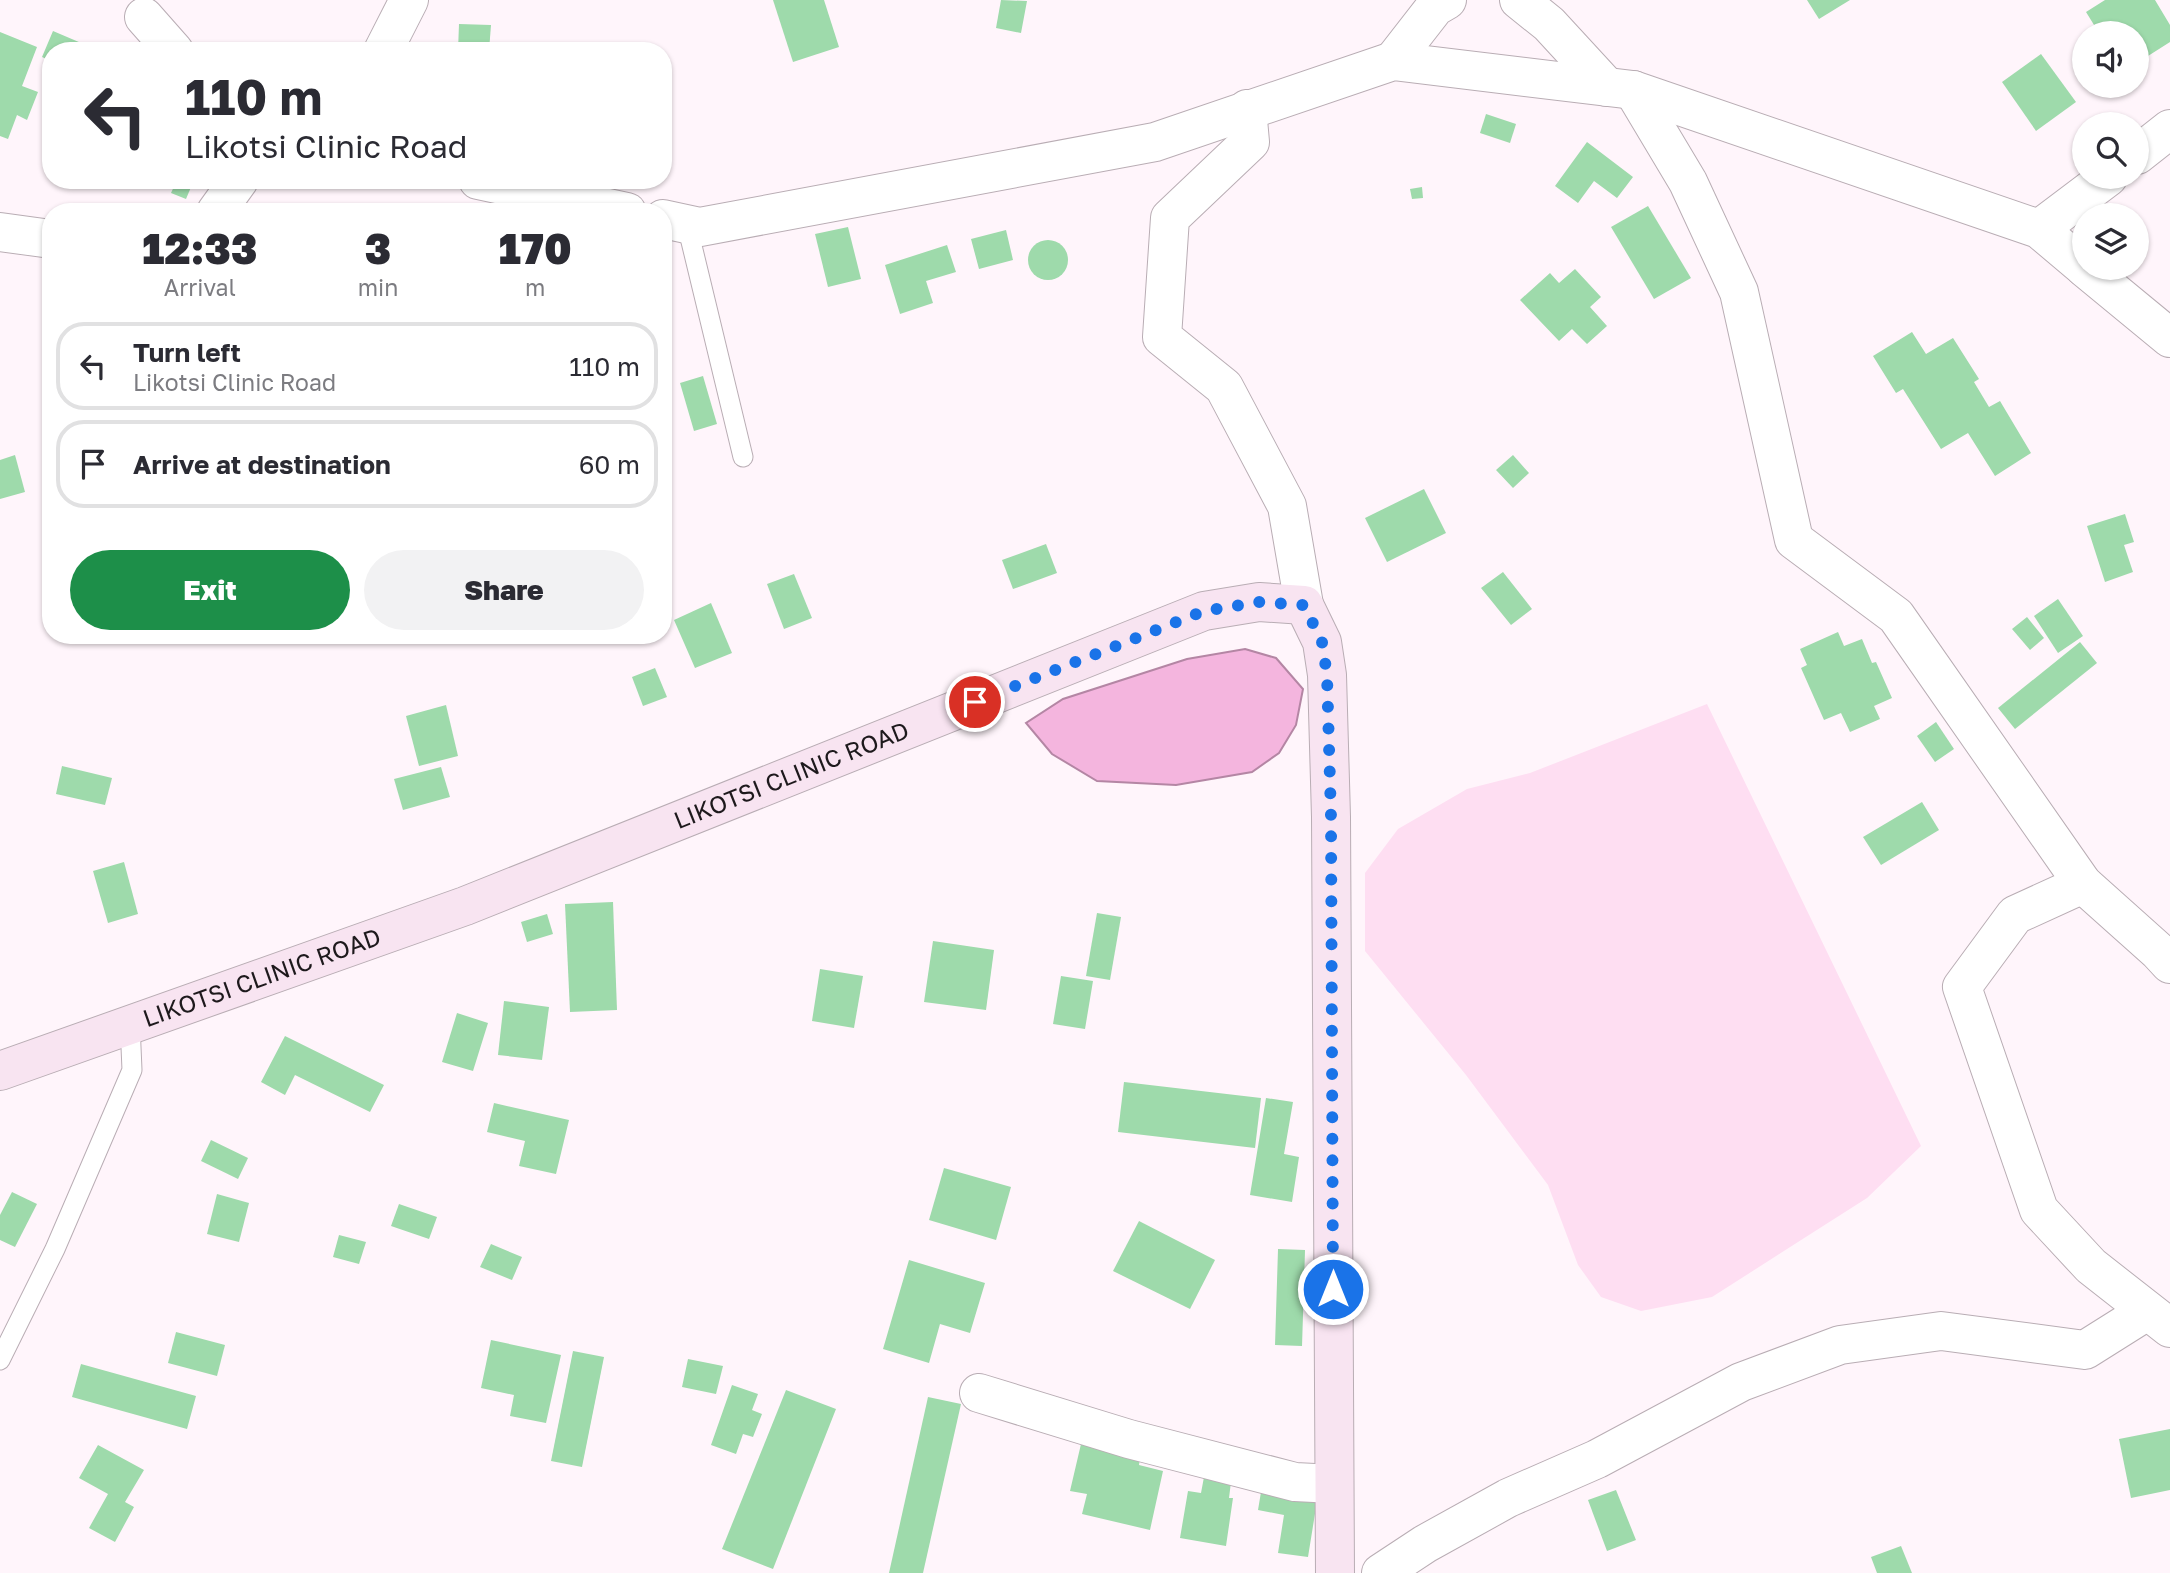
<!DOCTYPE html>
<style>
:root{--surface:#fff;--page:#f2f2f3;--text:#2b2b33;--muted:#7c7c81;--line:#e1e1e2;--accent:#1d8f49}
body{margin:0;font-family:"Golos Text",sans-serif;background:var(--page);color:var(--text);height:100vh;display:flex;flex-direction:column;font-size:26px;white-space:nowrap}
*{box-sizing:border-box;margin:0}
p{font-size:23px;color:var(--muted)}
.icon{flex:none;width:38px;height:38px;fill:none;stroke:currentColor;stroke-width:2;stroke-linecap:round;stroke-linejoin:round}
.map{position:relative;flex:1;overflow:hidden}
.details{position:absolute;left:42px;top:203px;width:630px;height:441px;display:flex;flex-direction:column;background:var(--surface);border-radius:28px;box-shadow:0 2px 5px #0004}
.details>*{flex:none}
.banner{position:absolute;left:42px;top:42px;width:630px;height:147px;border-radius:28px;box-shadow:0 2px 5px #0004;background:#fff;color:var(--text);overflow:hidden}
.fabs{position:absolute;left:2072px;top:21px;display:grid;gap:14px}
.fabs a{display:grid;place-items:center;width:77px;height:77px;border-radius:50%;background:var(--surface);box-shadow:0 2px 5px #0004;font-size:35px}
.pin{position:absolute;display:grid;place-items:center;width:60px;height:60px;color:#fff;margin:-30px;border:4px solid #fff;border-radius:50%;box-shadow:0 2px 7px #0007}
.me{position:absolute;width:77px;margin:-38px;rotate:0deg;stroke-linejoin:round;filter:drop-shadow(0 0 5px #0008)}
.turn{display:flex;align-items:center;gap:24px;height:147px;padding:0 28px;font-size:32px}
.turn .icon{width:91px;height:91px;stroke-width:2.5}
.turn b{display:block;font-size:49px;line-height:60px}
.eta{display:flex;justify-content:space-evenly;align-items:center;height:119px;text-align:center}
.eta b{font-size:42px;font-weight:800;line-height:49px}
.primary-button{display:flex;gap:14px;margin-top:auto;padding:14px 28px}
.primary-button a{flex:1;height:80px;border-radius:42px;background:var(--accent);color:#fff;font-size:28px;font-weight:800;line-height:80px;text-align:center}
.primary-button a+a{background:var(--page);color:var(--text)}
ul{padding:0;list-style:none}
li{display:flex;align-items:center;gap:21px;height:88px;margin:0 14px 10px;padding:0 14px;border:4px solid var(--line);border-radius:28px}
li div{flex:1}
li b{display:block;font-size:26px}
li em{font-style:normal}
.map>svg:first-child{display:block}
.green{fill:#fedef2}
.water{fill:#f4b5de;stroke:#b486a4;stroke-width:2}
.building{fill:#9edaab}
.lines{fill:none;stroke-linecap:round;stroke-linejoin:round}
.lane-casing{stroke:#b9adb4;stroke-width:21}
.street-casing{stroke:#b9adb4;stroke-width:40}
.secondary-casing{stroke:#b9adb4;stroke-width:40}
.lane{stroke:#fff;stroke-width:19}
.street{stroke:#fff;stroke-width:38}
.secondary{stroke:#f8e4f1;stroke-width:38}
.route{stroke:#1a73e8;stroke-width:12;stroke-dasharray:0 21.6}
.labels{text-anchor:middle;stroke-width:7;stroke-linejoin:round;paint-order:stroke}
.street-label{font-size:24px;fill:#1d191c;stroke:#fff}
</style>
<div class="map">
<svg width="2170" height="1573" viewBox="0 0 2170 1573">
<rect width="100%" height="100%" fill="#fff5fb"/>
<!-- green -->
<polygon class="green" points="1707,704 1921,1146 1867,1198 1712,1297 1641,1311 1601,1297 1578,1265 1548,1185 1466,1075 1365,951 1365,873 1398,829 1467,789 1530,773"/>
<!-- water -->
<polygon class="water" points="1245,649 1276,658 1303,689 1296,725 1279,753 1252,772 1176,785 1097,781 1052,754 1026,723 1063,699 1187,659"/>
<!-- building -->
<g class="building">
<polygon points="773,0 824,0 839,47 793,62"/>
<polygon points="1001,0 1027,1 1021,33 996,28"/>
<polygon points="1807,0 1850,0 1819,19"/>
<polygon points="2105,0 2155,0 2170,25 2170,42 2137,63 2137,33 2099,33 2086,12"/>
<polygon points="459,24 491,25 489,51 458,51"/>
<polygon points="53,31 100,51 51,51 51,61 42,57"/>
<polygon points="0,32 37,47 22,86 38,92 27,120 17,115 8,139 0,136"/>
<polygon points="2041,54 2076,102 2036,131 2002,82"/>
<polygon points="1486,114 1516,124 1510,143 1480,133"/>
<polygon points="1587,142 1633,177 1617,198 1594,181 1578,203 1555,186"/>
<polygon points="177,180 194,180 186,199 171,193"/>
<polygon points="1422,187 1423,198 1412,199 1410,189"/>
<polygon points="437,205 480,210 480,212 436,212"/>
<polygon points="1648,206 1691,278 1654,299 1611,227"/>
<polygon points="848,227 861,279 828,287 815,234"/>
<polygon points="1006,230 1013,260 979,269 971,239"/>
<circle cx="1048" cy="260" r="20"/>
<polygon points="947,245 956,272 926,281 933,303 900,314 885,265"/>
<polygon points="1575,269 1601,297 1590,307 1607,326 1587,344 1572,329 1559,341 1520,300 1550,273 1559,283"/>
<polygon points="1912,332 1926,354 1953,338 1979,379 1974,382 1989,407 2000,401 2031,453 1995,476 1968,433 1941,449 1903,389 1896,393 1873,356"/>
<polygon points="703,376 717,424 694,431 680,383"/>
<polygon points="15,455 25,492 0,499 0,460"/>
<polygon points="1513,455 1529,473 1513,488 1496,470"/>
<polygon points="1424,489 1446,533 1387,562 1365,518"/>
<polygon points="2125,514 2134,542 2124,545 2133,572 2105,582 2087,526"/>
<polygon points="1046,544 1057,573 1013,589 1002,560"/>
<polygon points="1503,572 1532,609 1511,625 1481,588"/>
<polygon points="794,574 812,618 784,629 767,584"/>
<polygon points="2058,599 2083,636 2058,653 2034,616"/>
<polygon points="711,603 732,653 695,668 674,620"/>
<polygon points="2027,617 2044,638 2030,650 2012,629"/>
<polygon points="1838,632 1844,646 1862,639 1872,663 1876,662 1892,698 1874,706 1880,719 1850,732 1841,713 1824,720 1801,668 1807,665 1800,649"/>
<polygon points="2080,642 2097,663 2015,729 1998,708"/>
<polygon points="655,668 667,697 643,706 632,677"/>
<polygon points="446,705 458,756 419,766 406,716"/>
<polygon points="1936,722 1954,749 1935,762 1917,736"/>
<polygon points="62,766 112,778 105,805 56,794"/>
<polygon points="441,767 450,797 403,810 394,779"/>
<polygon points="1922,802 1939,830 1881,865 1863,837"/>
<polygon points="124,862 138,914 108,923 93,871"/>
<polygon points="613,902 617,1010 570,1012 565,904"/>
<polygon points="1097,913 1121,917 1110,980 1086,976"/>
<polygon points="547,914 553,934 527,942 521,922"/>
<polygon points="933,941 994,950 986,1010 924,1002"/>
<polygon points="820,969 863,976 854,1028 812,1021"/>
<polygon points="1061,976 1093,981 1085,1029 1053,1024"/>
<polygon points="504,1001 549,1007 542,1060 498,1055"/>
<polygon points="457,1013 488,1023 473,1071 442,1062"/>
<polygon points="285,1036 384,1085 370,1112 295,1075 285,1095 261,1082"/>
<polygon points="1124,1082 1261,1098 1255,1148 1118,1132"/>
<polygon points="1266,1098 1293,1102 1284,1154 1299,1157 1292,1202 1250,1195"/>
<polygon points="494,1103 569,1120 556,1174 519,1166 525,1141 487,1132"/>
<polygon points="211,1140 248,1158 238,1179 201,1161"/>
<polygon points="944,1168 1011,1187 996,1240 929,1220"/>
<polygon points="12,1192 37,1204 15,1247 0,1240 0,1215"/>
<polygon points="217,1194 249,1203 239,1242 207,1234"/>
<polygon points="399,1204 437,1217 429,1239 391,1226"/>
<polygon points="1139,1221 1215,1260 1190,1309 1113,1271"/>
<polygon points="339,1235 366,1242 359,1264 333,1257"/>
<polygon points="491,1244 522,1257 512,1280 480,1267"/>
<polygon points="1278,1249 1305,1250 1302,1346 1275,1345"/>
<polygon points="909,1260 985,1283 970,1333 940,1324 929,1363 883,1349"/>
<polygon points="176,1332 225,1345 217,1376 168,1363"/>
<polygon points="491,1340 561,1355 546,1423 510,1416 514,1395 481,1388"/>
<polygon points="573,1351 604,1357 582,1467 551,1461"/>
<polygon points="688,1359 723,1366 716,1394 682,1387"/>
<polygon points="81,1364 196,1396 187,1429 72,1397"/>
<polygon points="732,1385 758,1394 752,1410 762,1414 753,1437 743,1434 736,1454 711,1445"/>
<polygon points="786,1390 836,1409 773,1569 722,1549"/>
<polygon points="928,1397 961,1404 923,1573 889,1573"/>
<polygon points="2170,1429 2170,1490 2131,1498 2119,1439"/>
<polygon points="1081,1444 1140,1458 1139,1465 1163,1471 1150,1530 1082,1514 1087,1494 1070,1491"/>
<polygon points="98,1445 144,1470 125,1502 134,1507 115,1542 89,1528 108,1494 79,1478"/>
<polygon points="1204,1477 1231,1482 1229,1498 1233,1498 1226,1546 1180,1538 1188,1491 1201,1493"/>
<polygon points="1262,1486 1318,1495 1308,1557 1278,1553 1284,1515 1258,1510"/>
<polygon points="1616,1490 1636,1540 1607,1551 1588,1500"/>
<polygon points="1901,1546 1912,1573 1877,1573 1871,1557"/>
</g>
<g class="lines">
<!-- lane casing -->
<g class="lane-casing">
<g id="lane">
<polyline points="687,225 743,457"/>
<polyline points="0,1360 55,1249 132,1070 130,1024"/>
</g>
</g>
<!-- street casing -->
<g class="street-casing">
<g id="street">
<polyline points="1519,0 1549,24 1607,87"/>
<polyline points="144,17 174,51"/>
<polyline points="383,51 409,0"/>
<polyline points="1393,61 1435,7 1447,0"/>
<polyline points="1633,90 1688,182 1739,292 1794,540 1896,616 2083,884 2158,951 2170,964"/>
<polyline points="1247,109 1250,142 1170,218 1162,337 1224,387 1287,506 1304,605"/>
<polyline points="2137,155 2170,129"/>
<polyline points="478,180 627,212"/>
<polyline points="216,212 239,180"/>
<polyline points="663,219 700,227 1155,142 1393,61 1633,90 2039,229 2084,267"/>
<polyline points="2039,229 2108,177"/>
<polyline points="0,232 51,239"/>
<polyline points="2085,268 2170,338"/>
<polyline points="2083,884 2015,915 1962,987 2039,1210 2091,1266 2170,1328"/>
<polyline points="979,1393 1129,1439 1295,1482 1334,1484"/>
<polyline points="1381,1573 1425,1544 1508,1498 1597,1459 1741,1382 1840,1345 1941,1331 2085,1350 2147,1311"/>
</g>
</g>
<!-- secondary casing -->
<g class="secondary-casing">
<g id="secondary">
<path id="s1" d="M 0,1071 L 465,906 L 1204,611 L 1259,602 L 1304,605 L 1322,642 L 1327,675 L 1331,817 L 1335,1573"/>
</g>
</g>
<!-- lane -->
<use href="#lane" class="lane"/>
<!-- street -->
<use href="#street" class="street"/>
<!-- secondary -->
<use href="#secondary" class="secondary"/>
</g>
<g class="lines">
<!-- route -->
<polyline class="route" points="975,702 1204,611 1259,602 1304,605 1322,642 1327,675 1331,817 1333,1289"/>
</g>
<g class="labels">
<!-- street labels -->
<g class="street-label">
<text dy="8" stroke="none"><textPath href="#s1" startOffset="845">LIKOTSI CLINIC ROAD</textPath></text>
<text dy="8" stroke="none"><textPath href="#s1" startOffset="278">LIKOTSI CLINIC ROAD</textPath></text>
</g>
</g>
</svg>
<div class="fabs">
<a><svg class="icon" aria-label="sound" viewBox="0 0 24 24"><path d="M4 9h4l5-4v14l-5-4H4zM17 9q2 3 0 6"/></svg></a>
<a><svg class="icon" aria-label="search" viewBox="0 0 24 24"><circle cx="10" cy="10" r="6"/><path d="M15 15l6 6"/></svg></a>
<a><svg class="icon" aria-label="layers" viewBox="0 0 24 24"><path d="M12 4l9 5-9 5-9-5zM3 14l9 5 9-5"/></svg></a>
</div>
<div class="pin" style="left:975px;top:702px;background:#d93025"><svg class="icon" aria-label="arrive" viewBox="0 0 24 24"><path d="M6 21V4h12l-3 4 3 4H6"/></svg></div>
<svg class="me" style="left:1333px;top:1289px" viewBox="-20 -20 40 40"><circle r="17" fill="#1a73e8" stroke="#fff" stroke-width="3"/><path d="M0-11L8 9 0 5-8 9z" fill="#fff"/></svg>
<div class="banner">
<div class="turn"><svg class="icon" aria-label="left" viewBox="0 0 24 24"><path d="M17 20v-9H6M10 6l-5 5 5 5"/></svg><div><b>110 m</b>Likotsi Clinic Road</div></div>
</div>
<section class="details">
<div class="eta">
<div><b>12:33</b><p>Arrival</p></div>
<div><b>3</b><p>min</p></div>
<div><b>170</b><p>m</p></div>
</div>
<ul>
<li><svg class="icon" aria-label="left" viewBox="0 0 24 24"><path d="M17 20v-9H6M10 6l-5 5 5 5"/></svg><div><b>Turn left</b><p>Likotsi Clinic Road</p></div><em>110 m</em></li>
<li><svg class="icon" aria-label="arrive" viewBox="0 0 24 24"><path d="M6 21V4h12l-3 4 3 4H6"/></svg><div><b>Arrive at destination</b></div><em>60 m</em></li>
</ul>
<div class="primary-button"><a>Exit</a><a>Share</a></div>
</section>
</div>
